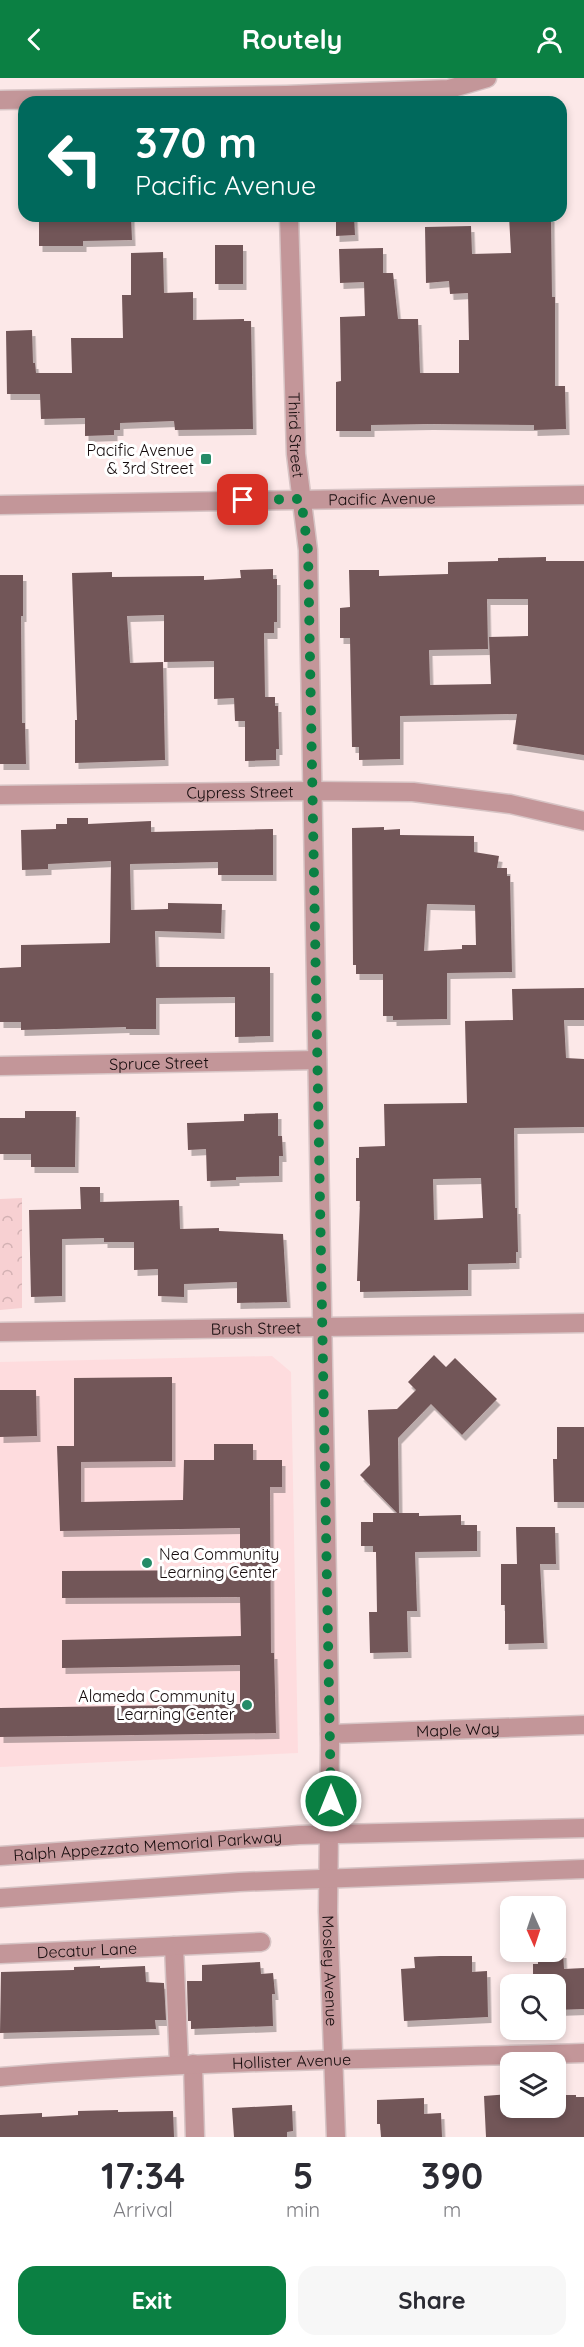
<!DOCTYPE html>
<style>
:root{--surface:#fff;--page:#f7f7f7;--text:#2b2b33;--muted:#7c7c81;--accent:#0b8043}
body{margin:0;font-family:Quicksand,sans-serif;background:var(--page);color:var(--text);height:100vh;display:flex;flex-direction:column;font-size:22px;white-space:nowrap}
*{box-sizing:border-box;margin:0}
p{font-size:20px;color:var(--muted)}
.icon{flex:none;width:33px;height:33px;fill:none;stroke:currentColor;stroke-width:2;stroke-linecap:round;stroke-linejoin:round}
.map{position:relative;height:2059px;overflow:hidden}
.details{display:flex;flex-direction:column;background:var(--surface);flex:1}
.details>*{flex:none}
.hud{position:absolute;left:18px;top:18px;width:549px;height:126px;border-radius:18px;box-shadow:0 3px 9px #0003;background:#00695c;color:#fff;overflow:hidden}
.needle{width:39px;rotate:177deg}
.buttons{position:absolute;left:500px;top:1818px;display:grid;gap:12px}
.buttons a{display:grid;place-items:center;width:66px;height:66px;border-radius:12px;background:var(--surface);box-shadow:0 3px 9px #0003;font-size:30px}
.pin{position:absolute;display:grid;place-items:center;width:51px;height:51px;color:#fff;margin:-26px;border-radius:12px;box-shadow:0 3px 9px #0006}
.me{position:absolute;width:66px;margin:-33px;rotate:0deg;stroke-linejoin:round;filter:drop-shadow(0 0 4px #0008)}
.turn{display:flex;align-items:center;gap:21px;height:126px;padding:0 18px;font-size:27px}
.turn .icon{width:78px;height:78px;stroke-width:2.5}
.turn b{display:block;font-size:42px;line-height:51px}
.eta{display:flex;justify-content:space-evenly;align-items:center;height:102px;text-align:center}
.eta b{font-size:36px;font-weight:700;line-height:42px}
.primary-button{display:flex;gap:12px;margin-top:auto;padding:12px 18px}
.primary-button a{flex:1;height:69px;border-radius:18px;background:var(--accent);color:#fff;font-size:24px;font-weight:700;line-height:69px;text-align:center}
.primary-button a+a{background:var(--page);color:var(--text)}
header{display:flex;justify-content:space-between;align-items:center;height:78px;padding:0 18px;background:var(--accent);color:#fff;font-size:27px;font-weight:700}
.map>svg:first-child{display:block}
.built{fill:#fedcde}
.park{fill:url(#park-crowns)}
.building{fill:#725658;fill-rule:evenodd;filter:url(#shadow)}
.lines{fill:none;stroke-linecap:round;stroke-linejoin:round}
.minor-casing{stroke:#d7c4c5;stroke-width:21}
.minor{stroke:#c39699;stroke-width:18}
.route{stroke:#0b8043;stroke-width:10;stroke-dasharray:0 18}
.poi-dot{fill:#258b67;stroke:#fff;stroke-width:2}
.labels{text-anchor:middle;stroke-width:6;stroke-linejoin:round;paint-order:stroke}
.street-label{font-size:16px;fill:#140a0b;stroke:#fff}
.poi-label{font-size:16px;fill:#140a0b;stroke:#fff;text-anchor:end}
</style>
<header><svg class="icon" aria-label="back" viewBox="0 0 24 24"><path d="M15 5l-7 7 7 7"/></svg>Routely<svg class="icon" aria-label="person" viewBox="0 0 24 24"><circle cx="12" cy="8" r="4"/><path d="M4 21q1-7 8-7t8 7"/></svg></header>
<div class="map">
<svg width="584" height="2059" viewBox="0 0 584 2059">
<defs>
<pattern id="park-crowns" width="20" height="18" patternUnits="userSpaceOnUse" patternTransform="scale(1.5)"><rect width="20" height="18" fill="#f7d0d2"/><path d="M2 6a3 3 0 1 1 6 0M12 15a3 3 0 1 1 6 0" fill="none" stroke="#d3b1b3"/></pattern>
<filter id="shadow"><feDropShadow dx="3.5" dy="6" stdDeviation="0" flood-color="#0004"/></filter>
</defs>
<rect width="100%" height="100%" fill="#fce8e8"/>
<!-- built -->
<polygon class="built" points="272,1278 291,1294 298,1675 0,1689 0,1284"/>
<!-- park -->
<polygon class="park" points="22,1120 22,1230 0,1232 0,1121"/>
<!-- building -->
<g class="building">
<polygon points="39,138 131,138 132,162 83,163 83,168 39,168"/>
<polygon points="336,138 354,138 355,157 336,158"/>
<polygon points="509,138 551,138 552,219 555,219 555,308 565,308 566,351 534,352 534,347 430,346 371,347 371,353 336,353 336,304 341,303 340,239 365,238 364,204 340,205 339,171 383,170 383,195 393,195 398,241 418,241 420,295 459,295 459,262 469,262 468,215 450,216 449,203 426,205 425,149 471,148 472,176 511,175"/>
<rect x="215" y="167" width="28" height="39"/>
<polygon points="163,174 164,215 193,214 193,242 244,241 244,243 251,243 253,351 175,352 174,343 120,345 120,352 114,352 114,357 85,358 85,340 41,341 40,316 7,316 6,253 32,252 33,285 35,285 36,295 72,295 71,260 123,260 122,217 131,217 131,175"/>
<path d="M 546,479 L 546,483 L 584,483 L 584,677 L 513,666 L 517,636 L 400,638 L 400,681 L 359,682 L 359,669 L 352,669 L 350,560 L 340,560 L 340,530 L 350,529 L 349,492 L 379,492 L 379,498 L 448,496 L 448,484 L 498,483 L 498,480 ZM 487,521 L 528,521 L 528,558 L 489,559 L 491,606 L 430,607 L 429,572 L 488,571 Z"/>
<polygon points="273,491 273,501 277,501 277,544 274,544 274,555 264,555 265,619 275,619 275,628 278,628 279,671 276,671 276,682 245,683 245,643 235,643 234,620 214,621 214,583 164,584 164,537 127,538 130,585 163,584 165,682 75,685 75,642 77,642 72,495 112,494 112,499 204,498 204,502 241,500 240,492"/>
<polygon points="0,497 23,497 23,538 21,538 22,645 25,645 26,686 0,686"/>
<polygon points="67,740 88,740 88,746 151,743 151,754 273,751 273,797 218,797 218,784 130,786 131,832 168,831 168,825 222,826 221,855 155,853 156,889 270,889 270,958 235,959 235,919 156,920 156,951 126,951 126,949 21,952 21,944 0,944 0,890 21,889 21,867 110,865 111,783 48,786 48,791 22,792 21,752 56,751 56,746 67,746"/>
<path d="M 384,749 L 384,752 L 400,751 L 400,757 L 474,758 L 474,774 L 499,778 L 497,790 L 507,790 L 507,798 L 510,798 L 512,894 L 447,895 L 447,941 L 393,942 L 393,938 L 383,938 L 383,896 L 356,896 L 356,887 L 353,887 L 352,750 ZM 427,826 L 475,827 L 476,867 L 462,867 L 462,871 L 424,873 Z"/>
<path d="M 584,910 L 584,942 L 564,942 L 566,980 L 584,981 L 584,1049 L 514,1050 L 515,1130 L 517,1130 L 518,1174 L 516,1174 L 516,1185 L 468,1186 L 468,1212 L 360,1214 L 360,1203 L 357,1203 L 360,1123 L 356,1123 L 356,1080 L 359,1080 L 359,1069 L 385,1068 L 384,1026 L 467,1025 L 465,943 L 513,942 L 512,911 ZM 481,1100 L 483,1140 L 434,1142 L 433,1101 Z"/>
<polygon points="25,1033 76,1033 75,1089 31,1089 31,1076 0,1076 0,1040 25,1040"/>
<polygon points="278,1035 278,1058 282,1058 283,1078 279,1078 279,1098 236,1099 236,1102 207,1103 206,1071 188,1072 187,1045 244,1043 244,1036"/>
<polygon points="80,1109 100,1109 100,1124 179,1122 180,1151 219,1150 219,1153 283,1156 287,1224 237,1225 237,1204 184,1206 184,1219 158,1218 158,1191 134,1192 134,1164 104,1164 104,1160 62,1161 62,1218 31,1219 29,1132 81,1131"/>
<polygon points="434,1277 446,1289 455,1280 497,1321 462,1357 431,1326 398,1360 399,1435 419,1435 419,1438 461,1437 461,1447 477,1447 477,1473 415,1474 417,1533 407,1533 408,1574 370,1575 369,1534 377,1534 376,1474 373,1474 373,1468 361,1468 361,1444 373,1444 373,1435 397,1435 360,1397 370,1387 368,1332 397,1331 416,1312 408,1304"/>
<polygon points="172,1299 172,1383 81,1384 81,1424 183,1422 184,1382 214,1382 214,1366 253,1366 253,1382 282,1382 282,1409 270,1409 271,1575 274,1575 276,1655 0,1659 0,1630 240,1626 240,1587 62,1590 62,1562 241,1558 240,1519 62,1520 62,1493 240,1492 240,1450 60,1453 57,1368 74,1368 74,1300"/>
<polygon points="0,1312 36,1312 37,1358 0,1359"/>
<polygon points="557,1349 584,1349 584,1424 554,1424 553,1381 557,1381"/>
<polygon points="516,1449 555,1449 556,1486 540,1486 544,1565 505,1566 505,1527 501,1527 501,1486 517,1486"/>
<polygon points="538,1874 563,1874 564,1891 584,1890 584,1931 555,1932 555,1906 533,1906 533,1886 538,1886"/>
<polygon points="440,1878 472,1878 472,1894 487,1893 488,1939 404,1943 401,1891 415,1890 414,1879"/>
<polygon points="260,1884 261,1896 273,1895 275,1916 272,1916 273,1948 191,1951 191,1943 188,1943 187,1903 202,1903 202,1887"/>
<polygon points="100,1888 100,1890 145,1888 146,1904 164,1905 166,1942 155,1942 156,1951 0,1955 1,1894 74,1892 74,1889"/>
<polygon points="510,2016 510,2030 555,2030 555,2017 576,2017 576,2019 584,2019 584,2059 486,2059 484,2018"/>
<polygon points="424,2020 424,2036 441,2035 442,2059 381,2059 380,2046 377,2046 377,2022"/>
<polygon points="292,2027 293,2053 287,2054 287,2059 234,2059 232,2030"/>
<polygon points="118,2032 118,2034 173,2033 174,2059 0,2059 0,2037 42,2035 42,2039 78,2037 78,2033"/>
</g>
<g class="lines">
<!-- minor casing -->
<g class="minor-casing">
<g id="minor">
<polyline points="0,22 286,17 449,11 487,0"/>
<path id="s1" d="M 289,138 L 296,376 L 308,472 L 330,1667 L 328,1833 L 336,2059"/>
<path id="s2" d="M 0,427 L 584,417"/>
<path id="s3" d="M 0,717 L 313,713 L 413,714 L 510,726 L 584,743"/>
<path id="s4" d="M 0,988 L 317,982"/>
<path id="s5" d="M 0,1254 L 584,1245"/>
<path id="s6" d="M 330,1656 L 584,1647"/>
<path id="s7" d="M 0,1778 L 299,1757 L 584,1750"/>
<polyline points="0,1820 239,1804 584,1791"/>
<polyline points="174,1868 179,1986"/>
<path id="s8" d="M 0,1876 L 261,1864"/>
<polyline points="193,1986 195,2059"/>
<path id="s9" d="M 0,1999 C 194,1982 389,1981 584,1975"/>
</g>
</g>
<!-- minor -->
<use href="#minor" class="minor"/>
</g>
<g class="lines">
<!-- route -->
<polyline class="route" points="243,422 301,421 308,472 331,1723"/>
</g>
<!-- markers -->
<g class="poi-dot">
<rect x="200" y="375" width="12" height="12" rx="3"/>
<circle cx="147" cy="1485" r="6"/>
<circle cx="247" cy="1627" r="6"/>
</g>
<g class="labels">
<!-- street labels -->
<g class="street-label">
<text dy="6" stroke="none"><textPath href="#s1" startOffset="219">Third Street</textPath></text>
<text dy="6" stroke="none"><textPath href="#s2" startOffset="382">Pacific Avenue</textPath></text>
<text dy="6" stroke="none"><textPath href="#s3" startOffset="240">Cypress Street</textPath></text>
<text dy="6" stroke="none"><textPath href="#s4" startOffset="159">Spruce Street</textPath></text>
<text dy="6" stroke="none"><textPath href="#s5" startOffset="256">Brush Street</textPath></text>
<text dy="6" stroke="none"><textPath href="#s6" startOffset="128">Maple Way</textPath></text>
<text dy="6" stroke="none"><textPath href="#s7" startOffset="148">Ralph Appezzato Memorial Parkway</textPath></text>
<text dy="6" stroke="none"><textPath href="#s8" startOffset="87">Decatur Lane</textPath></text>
<text dy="6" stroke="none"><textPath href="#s1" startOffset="1756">Mosley Avenue</textPath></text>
<text dy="6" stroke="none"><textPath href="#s9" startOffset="292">Hollister Avenue</textPath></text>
</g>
<!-- poi labels -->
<g class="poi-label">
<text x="194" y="378">Pacific Avenue<tspan x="194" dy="18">&amp; 3rd Street</tspan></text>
<text x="159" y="1482" text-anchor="start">Nea Community<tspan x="159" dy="18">Learning Center</tspan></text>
<text x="235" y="1624">Alameda Community<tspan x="235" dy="18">Learning Center</tspan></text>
</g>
</g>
</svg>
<div class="buttons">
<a><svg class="needle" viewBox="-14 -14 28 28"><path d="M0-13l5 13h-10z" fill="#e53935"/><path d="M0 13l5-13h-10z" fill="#7c7c81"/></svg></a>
<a><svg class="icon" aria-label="search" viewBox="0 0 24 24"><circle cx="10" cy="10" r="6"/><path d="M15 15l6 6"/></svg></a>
<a><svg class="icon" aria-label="layers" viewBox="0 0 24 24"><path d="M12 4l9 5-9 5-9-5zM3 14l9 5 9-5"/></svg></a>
</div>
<div class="pin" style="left:243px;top:422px;background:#d93025"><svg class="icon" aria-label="arrive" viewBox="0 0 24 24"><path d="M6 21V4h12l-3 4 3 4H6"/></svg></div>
<svg class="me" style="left:331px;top:1723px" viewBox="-20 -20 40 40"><circle r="17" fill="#0b8043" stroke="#fff" stroke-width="3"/><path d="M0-11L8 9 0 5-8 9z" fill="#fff"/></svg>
<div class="hud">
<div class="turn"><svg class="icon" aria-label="left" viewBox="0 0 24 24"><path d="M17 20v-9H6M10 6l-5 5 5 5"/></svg><div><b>370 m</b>Pacific Avenue</div></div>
</div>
</div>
<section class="details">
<div class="eta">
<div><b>17:34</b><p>Arrival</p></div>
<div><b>5</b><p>min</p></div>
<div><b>390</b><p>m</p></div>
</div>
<div class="primary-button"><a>Exit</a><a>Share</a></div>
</section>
